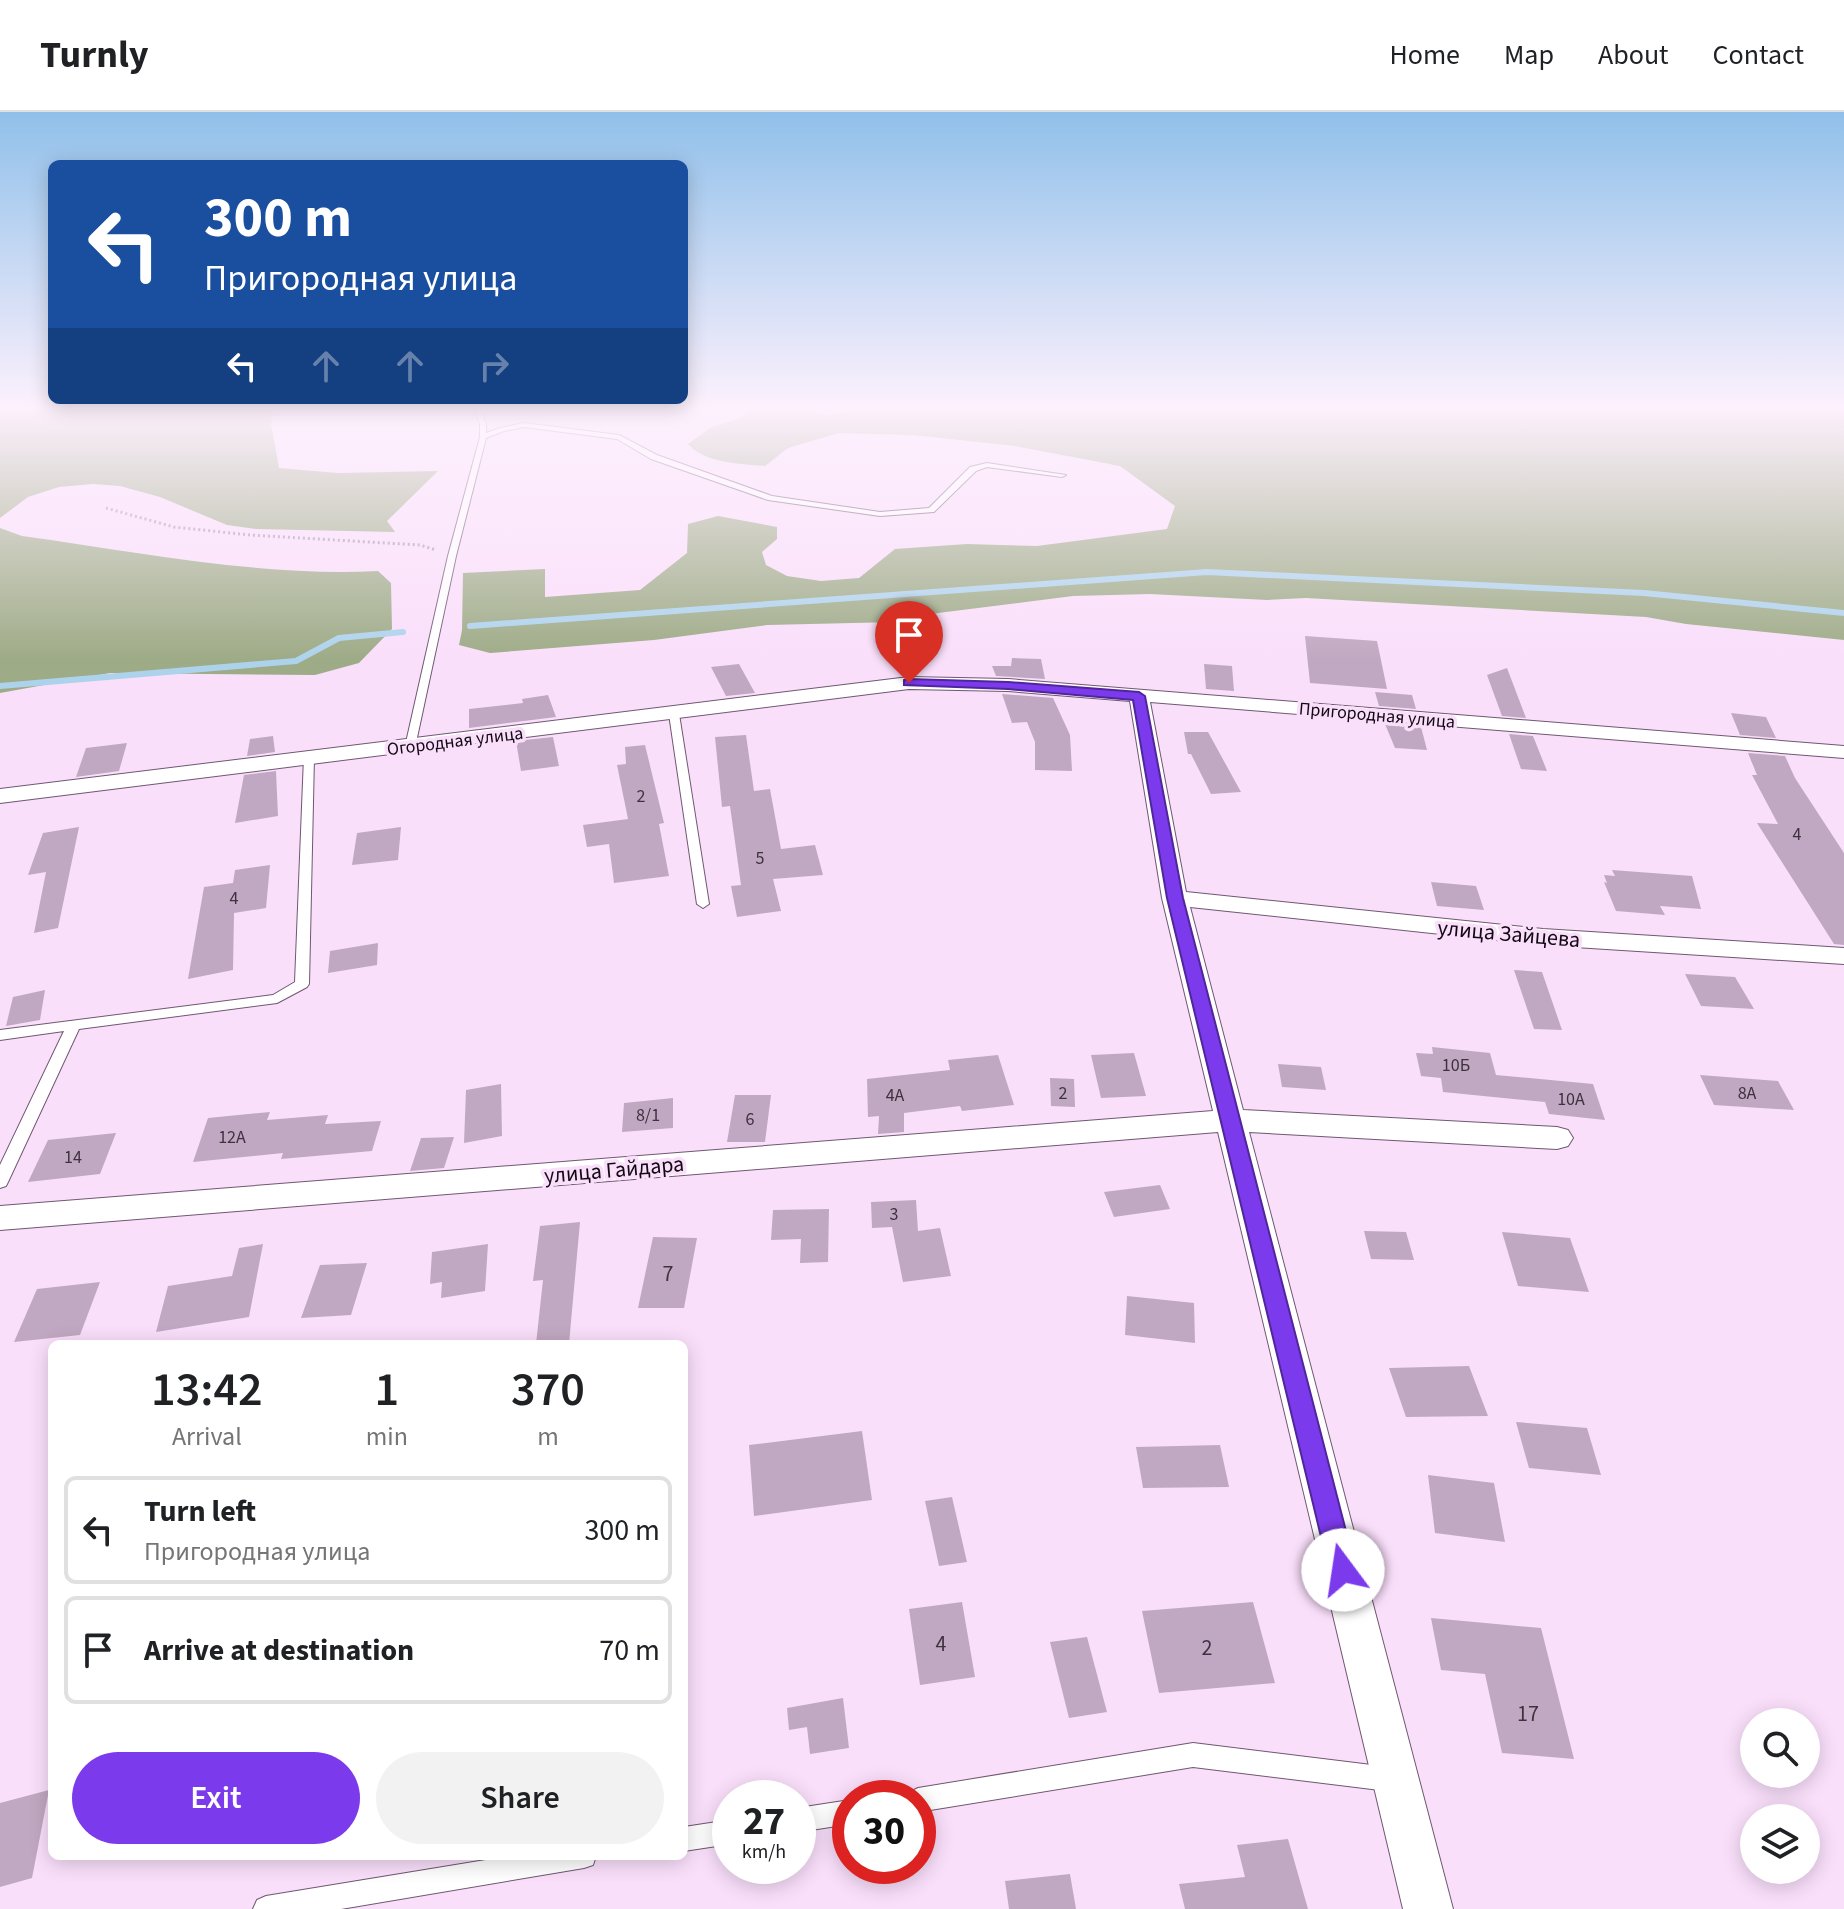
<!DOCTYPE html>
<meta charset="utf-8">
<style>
:root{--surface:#fff;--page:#f2f2f2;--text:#202124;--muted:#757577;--line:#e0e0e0;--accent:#7c3aed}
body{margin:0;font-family:"Source Sans 3",sans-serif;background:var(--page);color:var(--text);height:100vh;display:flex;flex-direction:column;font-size:30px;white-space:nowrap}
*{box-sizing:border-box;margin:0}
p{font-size:26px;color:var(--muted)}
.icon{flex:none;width:44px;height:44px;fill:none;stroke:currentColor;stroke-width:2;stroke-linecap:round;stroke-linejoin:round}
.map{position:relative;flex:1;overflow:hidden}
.side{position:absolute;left:48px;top:1228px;width:640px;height:520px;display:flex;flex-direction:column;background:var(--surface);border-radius:12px;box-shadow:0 4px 20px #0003}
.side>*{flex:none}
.banner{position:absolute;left:48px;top:48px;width:640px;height:244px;border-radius:12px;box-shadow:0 4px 20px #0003;background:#1a4fa0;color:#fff;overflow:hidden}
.controls{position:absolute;left:1740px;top:1596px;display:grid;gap:16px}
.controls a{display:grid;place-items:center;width:80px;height:80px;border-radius:50%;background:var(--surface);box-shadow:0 4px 20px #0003;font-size:40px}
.speed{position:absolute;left:712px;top:1668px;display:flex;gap:16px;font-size:40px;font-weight:700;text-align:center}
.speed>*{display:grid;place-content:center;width:104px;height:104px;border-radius:50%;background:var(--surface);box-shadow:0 4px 20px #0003;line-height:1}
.speed small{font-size:20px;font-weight:400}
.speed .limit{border:12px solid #d22;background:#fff;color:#111}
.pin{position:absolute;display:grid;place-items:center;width:68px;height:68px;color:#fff;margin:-82px -34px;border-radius:50% 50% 50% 0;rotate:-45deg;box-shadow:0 0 8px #0007}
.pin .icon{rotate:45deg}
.me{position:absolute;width:88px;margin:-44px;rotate:346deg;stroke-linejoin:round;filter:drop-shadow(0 0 6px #0008)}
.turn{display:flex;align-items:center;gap:28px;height:168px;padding:0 24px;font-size:36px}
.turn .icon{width:104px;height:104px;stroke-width:2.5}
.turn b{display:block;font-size:56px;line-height:68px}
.lanes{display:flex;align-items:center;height:76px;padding:0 24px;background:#0003;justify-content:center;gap:40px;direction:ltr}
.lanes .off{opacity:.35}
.eta{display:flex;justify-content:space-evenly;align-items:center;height:136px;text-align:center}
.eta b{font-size:48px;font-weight:600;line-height:56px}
.cta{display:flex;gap:16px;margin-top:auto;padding:16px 24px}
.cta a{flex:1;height:92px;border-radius:48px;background:var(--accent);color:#fff;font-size:32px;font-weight:600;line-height:92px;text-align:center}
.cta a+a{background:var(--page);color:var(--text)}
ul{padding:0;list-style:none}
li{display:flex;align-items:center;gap:24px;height:108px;margin:0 16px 12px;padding:0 8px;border:4px solid var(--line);border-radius:12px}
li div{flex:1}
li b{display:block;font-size:30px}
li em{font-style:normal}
header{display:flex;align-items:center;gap:48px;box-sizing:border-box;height:112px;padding:0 40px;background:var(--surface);border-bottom:2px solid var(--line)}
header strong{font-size:38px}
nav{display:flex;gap:44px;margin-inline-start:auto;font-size:28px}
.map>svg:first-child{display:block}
.forest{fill:#9eab87}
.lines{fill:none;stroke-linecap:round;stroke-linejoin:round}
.stream{stroke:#add3ec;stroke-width:6}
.building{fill:#c1a8c2}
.lane-casing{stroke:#6f5870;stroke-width:2}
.street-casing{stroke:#6f5870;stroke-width:2}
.path{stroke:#ab97ac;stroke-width:3;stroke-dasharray:2 3;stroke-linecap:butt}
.lane{fill:#fff;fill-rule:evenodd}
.street{fill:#fff;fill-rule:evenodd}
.route{fill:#7c3aed;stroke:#51269a;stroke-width:2}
.labels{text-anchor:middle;stroke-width:7;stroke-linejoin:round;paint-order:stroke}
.far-street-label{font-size:18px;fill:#120a13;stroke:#fadffb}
.number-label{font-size:18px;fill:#3e323f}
.street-label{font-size:22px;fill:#120a13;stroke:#fadffb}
.near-number-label{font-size:22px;fill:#3e323f}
</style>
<header>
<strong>Turnly</strong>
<nav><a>Home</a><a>Map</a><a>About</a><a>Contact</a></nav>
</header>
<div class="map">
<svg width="1844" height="1797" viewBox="0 0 1844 1797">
<rect width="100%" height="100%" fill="#fadffb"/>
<!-- forest -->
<g class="forest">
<polygon points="0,297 273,297 271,312 279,356 338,361 438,359 387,409 395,420 256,417 227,413 160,385 120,374 93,372 59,375 28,385 0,406"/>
<path d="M 748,297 L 805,297 L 824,303 L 878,297 L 1844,297 L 1844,528 L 1686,512 L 1646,505 L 1306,486 L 1267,488 L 1150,482 L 1073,484 L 938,501 L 896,510 L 767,513 L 654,528 L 490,541 L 459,533 L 462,518 L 463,461 L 545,457 L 545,485 L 640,478 L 687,441 L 688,412 L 718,404 L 777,415 L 777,427 L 762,440 L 766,453 L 787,464 L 821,469 L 859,466 L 895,437 L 967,432 L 1037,434 L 1167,417 L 1175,394 L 1120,354 L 1015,334 L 913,323 L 839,321 L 788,336 L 765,354 C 741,352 704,351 688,332 L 712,315 L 735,308 L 748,301 Z"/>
<path d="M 0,416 L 22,424 C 139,440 260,465 378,459 L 391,471 L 392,517 L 359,551 L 315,563 L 110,561 L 0,581 Z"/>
</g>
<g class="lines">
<!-- stream -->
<g class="stream">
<polyline points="470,514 1207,460 1644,481 1844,501"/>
<polyline points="0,574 296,549 339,526 403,520"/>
</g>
</g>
<!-- building -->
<g class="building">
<polygon points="1305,524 1377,529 1387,577 1310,571"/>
<polygon points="1012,546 1041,547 1045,567 996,564 992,554 1011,554"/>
<polygon points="739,552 755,581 726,584 711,555"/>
<polygon points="1204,552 1232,554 1234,579 1206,577"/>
<polygon points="1507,556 1526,606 1502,604 1487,563"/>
<polygon points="1375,580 1412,583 1416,597 1379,594"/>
<polygon points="1002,582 1053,586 1070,623 1072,659 1035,658 1035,630 1027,610 1012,611"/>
<polygon points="548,583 556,605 469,616 469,597 523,591 522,587"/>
<polygon points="1731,601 1766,605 1776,626 1740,623"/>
<polygon points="1385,612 1421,615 1427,638 1395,636"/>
<polygon points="1184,620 1208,620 1241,680 1211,682 1191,642 1188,642"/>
<polygon points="1509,622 1533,624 1547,659 1521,657"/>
<polygon points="746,623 754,679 770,677 781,737 815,733 823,763 773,767 781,799 737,805 731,774 741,773 730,694 722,695 715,625"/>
<polygon points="273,624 275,640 247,644 250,627"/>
<polygon points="553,625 559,654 521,659 516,629"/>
<polygon points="127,631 119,659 76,665 86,636"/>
<polygon points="645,633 664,711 659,712 669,764 614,771 609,732 587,735 583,713 628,707 617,653 626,652 625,635"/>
<polygon points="1748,641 1785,644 1795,666 1844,741 1844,833 1834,832 1757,711 1778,712 1752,663 1757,663"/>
<polygon points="276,659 278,704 235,711 244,663"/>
<polygon points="79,715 58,816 34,821 46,760 28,763 43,721"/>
<polygon points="401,715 398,748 352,753 357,721"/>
<polygon points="270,753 266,796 234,801 233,858 188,867 204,775 233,771 235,758"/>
<polygon points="1612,758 1692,764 1701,797 1660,794 1665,803 1616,799 1604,770 1607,771 1604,763 1615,764"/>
<polygon points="1431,770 1476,774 1484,798 1437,794"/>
<polygon points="378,831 377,853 328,861 330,839"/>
<polygon points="1514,858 1542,860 1562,918 1534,917"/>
<polygon points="1685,862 1735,865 1754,897 1701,894"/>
<polygon points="45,878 40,908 6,914 13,885"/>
<polygon points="1432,935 1490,941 1496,963 1593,972 1605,1008 1549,1002 1545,990 1443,980 1441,966 1421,964 1416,941 1433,942"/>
<polygon points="1134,941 1146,984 1101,986 1091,943"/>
<polygon points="998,943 1014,993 962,999 960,994 904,1001 904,1020 878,1022 879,1004 868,1005 867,967 950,958 948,948"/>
<polygon points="1278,952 1321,955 1326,978 1282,975"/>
<polygon points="1700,963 1778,969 1794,998 1714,993"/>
<polygon points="1050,966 1074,967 1075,995 1051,994"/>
<polygon points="501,972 502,1024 464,1031 466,978"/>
<polygon points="735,983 771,983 765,1030 727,1030"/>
<polygon points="673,986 673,1016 622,1020 624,991"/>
<polygon points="270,1000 267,1008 328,1003 325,1012 381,1009 372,1039 281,1047 283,1041 193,1050 208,1006"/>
<polygon points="116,1021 100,1062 28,1070 48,1028"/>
<polygon points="454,1025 444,1056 410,1059 421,1026"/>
<polygon points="1160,1073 1170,1097 1114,1105 1104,1080"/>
<polygon points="916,1088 918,1119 940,1116 951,1164 903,1170 892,1115 872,1116 871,1090"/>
<polygon points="829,1097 828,1150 800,1151 801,1127 771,1128 773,1098"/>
<polygon points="580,1110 569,1232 536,1232 543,1168 533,1169 540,1114"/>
<polygon points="1364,1119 1406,1120 1414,1148 1371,1147"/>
<polygon points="1502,1120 1570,1126 1589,1180 1518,1174"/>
<polygon points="653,1125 697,1126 684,1196 638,1196"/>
<polygon points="263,1132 249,1205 156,1220 168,1174 232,1164 239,1136"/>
<polygon points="488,1132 485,1179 441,1186 442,1170 430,1172 432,1140"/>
<polygon points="367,1151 351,1203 301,1206 320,1153"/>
<polygon points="100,1170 80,1223 14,1230 37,1177"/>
<polygon points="1127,1184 1194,1191 1195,1231 1125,1223"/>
<polygon points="1469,1254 1488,1304 1406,1305 1389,1256"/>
<polygon points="1516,1310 1587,1316 1601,1363 1529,1356"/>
<polygon points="862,1319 872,1388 754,1404 749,1333"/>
<polygon points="1220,1333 1229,1375 1143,1376 1136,1335"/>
<polygon points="1428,1363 1494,1371 1505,1430 1435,1421"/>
<polygon points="952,1385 967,1450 939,1454 925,1389"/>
<polygon points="962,1490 975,1565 920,1573 909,1497"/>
<polygon points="1253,1490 1275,1571 1159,1581 1142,1499"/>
<polygon points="1431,1506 1541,1516 1574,1647 1502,1641 1485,1562 1441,1558"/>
<polygon points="1087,1525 1107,1600 1069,1606 1050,1530"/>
<polygon points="843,1586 849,1636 810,1642 807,1615 789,1618 787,1596"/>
<polygon points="49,1678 32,1766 0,1775 0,1691"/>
<polygon points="1288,1727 1308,1797 1185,1797 1179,1772 1245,1765 1237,1733"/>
<polygon points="1070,1762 1076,1797 1009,1797 1005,1769"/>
</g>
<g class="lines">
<!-- lane casing -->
<g class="lane-casing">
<g id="lane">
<polygon points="474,297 480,297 486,312 486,321 500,316 524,311 619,323 657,343 772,384 880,400 929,396 970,355 987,351 1066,363 1062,365 987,355 976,359 934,400 880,404 768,388 651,347 617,327 524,315 504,319 486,326 456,444 415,635 410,638 405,635 448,444 480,325 480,312"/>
<polygon points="674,599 679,602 709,792 703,796 697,792 669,602"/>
<polygon points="309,642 314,645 309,872 307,875 277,891 79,917 8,1070 6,1074 0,1076 0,1053 64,919 0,928 0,918 273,883 295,870 304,645"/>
<polygon points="1193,1631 1388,1655 1396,1659 1400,1667 1396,1675 1388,1679 1193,1655 918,1700 918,1686 907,1686 910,1680 918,1676"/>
<polygon points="850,1688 850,1712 798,1720 798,1696"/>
<polygon points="730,1708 730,1732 684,1739 684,1715"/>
<polygon points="510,1744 596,1744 593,1753 584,1756 341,1797 253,1797 257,1788 266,1784"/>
</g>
</g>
<!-- street casing -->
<g class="street-casing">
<polygon id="street" points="909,565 1008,567 1844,634 1844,646 1150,590 1186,780 1543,817 1844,836 1844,852 1543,833 1190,795 1243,998 1557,1015 1568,1018 1573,1026 1568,1034 1557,1037 1249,1020 1453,1797 1403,1797 1218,1020 0,1118 0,1094 1213,999 1162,786 1130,589 1008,579 909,577 0,691 0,677"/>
</g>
<!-- path -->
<polyline class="path" points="106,396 174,415 250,423 420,433 436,438"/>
<!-- lane -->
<use href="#lane" class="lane"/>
<!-- street -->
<use href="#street" class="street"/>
</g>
<!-- sky -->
<linearGradient id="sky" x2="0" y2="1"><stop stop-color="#90c0ea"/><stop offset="0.54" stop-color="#fdf1fd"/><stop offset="1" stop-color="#fdf1fd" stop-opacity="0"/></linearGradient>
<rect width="1844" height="548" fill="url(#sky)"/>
<!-- route -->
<polygon class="route" points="909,567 1008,570 1139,580 1145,584 1183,786 1356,1458 1352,1467 1343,1471 1333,1467 1329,1458 1167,786 1133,588 1008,577 904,573 904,568"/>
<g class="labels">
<!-- far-street labels -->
<g class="far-street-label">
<text transform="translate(1377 603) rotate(5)" y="6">Пригородная улица</text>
<text transform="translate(455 629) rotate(-7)" y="6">Огородная улица</text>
</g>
<!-- number labels -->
<g class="number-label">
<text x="641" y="690">2</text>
<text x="1797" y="728">4</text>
<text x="760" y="752">5</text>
<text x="234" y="792">4</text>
<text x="1456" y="959">10Б</text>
<text x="1063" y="987">2</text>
<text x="1747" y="987">8А</text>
<text x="895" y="989">4А</text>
<text x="1571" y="993">10А</text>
<text x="648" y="1009">8/1</text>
<text x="750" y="1013">6</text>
<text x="232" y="1031">12А</text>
<text x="73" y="1051">14</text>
<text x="894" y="1108">3</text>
</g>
<!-- street labels -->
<g class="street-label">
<text transform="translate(1509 821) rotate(5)" y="8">улица Зайцева</text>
<text transform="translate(614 1057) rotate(-5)" y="8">улица Гайдара</text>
</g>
<!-- near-number labels -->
<g class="near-number-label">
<text x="668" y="1169">7</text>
<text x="941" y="1539">4</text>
<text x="1207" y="1543">2</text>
<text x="1528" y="1609">17</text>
</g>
</g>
</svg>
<div class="controls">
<a><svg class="icon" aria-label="search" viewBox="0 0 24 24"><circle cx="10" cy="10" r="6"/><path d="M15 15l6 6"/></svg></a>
<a><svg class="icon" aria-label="layers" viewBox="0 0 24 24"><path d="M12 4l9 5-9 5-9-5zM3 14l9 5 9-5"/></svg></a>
</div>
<div class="speed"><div>27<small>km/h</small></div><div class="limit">30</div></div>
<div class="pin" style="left:909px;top:571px;background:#d93025"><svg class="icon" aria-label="arrive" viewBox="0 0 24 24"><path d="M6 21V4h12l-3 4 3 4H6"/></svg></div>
<svg class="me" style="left:1343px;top:1458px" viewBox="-20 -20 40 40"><circle r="19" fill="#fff"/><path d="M0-13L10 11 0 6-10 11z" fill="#7c3aed"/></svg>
<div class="banner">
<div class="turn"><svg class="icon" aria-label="left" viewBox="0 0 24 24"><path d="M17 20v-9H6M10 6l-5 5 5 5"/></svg><div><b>300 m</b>Пригородная улица</div></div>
<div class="lanes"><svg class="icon" aria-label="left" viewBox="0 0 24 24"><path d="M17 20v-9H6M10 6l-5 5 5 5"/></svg><svg class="icon off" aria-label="ahead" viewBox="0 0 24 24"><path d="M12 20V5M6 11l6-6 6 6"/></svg><svg class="icon off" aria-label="ahead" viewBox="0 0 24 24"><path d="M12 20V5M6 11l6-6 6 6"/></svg><svg class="icon off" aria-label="right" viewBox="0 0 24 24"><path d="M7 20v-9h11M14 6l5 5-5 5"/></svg></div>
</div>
<section class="side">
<div class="eta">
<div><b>13:42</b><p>Arrival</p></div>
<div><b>1</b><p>min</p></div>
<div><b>370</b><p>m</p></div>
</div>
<ul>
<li><svg class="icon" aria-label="left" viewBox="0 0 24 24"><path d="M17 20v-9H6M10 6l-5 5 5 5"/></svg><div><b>Turn left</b><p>Пригородная улица</p></div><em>300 m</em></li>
<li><svg class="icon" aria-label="arrive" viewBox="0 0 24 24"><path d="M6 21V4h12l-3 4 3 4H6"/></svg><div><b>Arrive at destination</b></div><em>70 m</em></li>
</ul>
<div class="cta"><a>Exit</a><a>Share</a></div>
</section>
</div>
